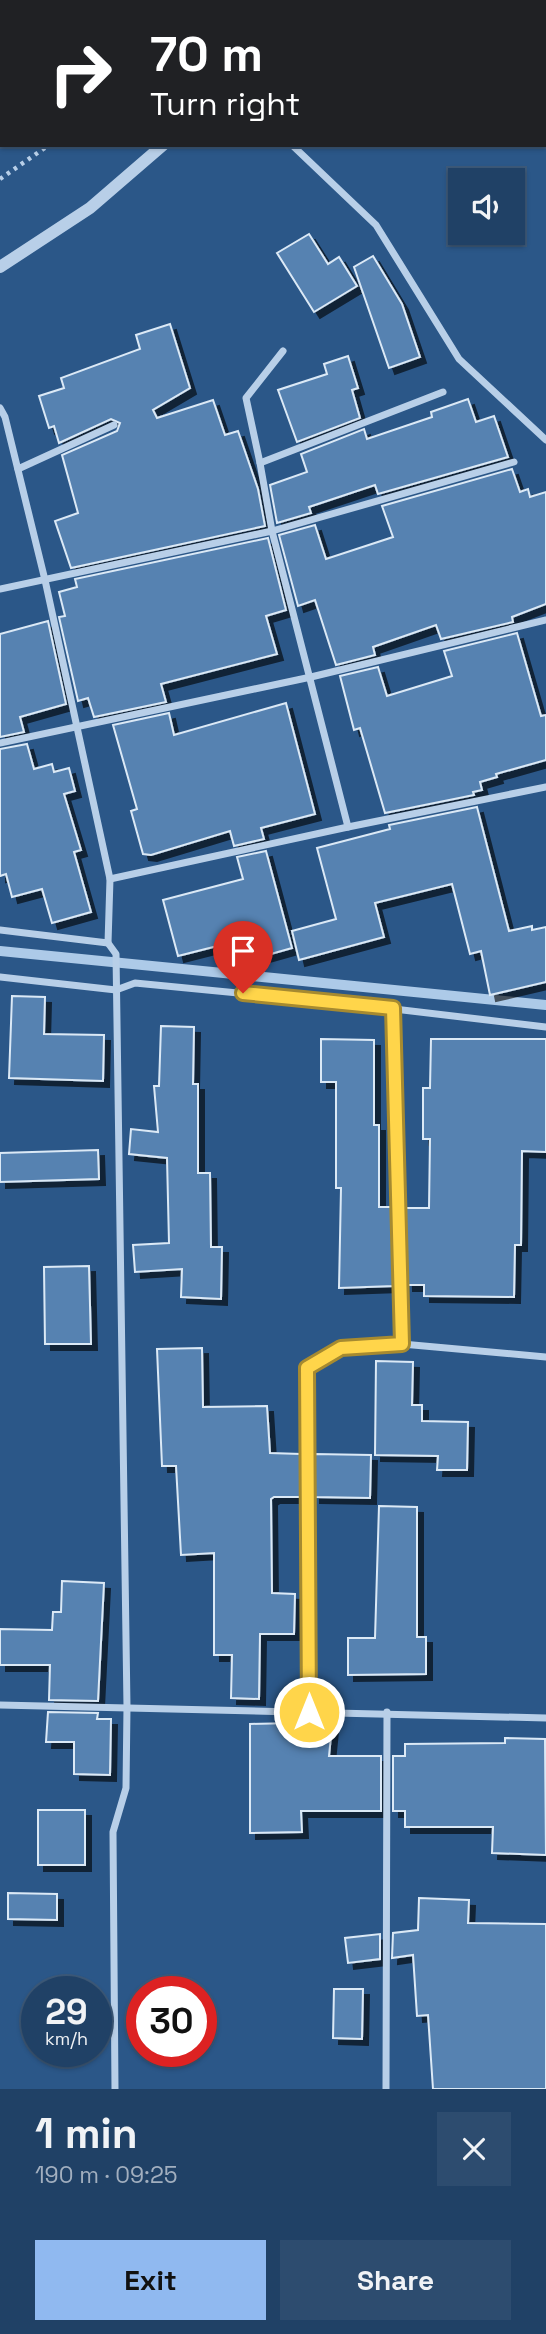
<!DOCTYPE html>
<meta charset="utf-8">
<style>
:root{--surface:#204166;--page:#2d4c6f;--text:#f1f3f6;--muted:#a2afbf;--line:#3d5a7a;--accent:#90b9f0}
body{margin:0;font-family:"Space Grotesk",sans-serif;background:var(--page);color:var(--text);height:100vh;display:flex;flex-direction:column;font-size:26px;white-space:nowrap}
*{box-sizing:border-box;margin:0}
p{font-size:23px;color:var(--muted)}
.icon{flex:none;width:38px;height:38px;fill:none;stroke:currentColor;stroke-width:2;stroke-linecap:round;stroke-linejoin:round}
.map{position:relative;height:2089px;overflow:hidden}
.panel{display:flex;flex-direction:column;background:var(--surface);flex:1}
.panel>*{flex:none}
.guide{position:absolute;left:0px;top:0px;width:546px;height:147px;box-shadow:0 2px 5px #0004,0 0 0 2px var(--line);background:#202124;color:#fff;overflow:hidden}
.fabs{position:absolute;left:448px;top:168px;display:grid;gap:14px}
.fabs a{display:grid;place-items:center;width:77px;height:77px;border-radius:0px;background:var(--surface);box-shadow:0 2px 5px #0004,0 0 0 2px var(--line);font-size:35px}
.speed{position:absolute;left:21px;top:1976px;display:flex;gap:14px;font-size:35px;font-weight:700;text-align:center}
.speed>*{display:grid;place-content:center;width:91px;height:91px;border-radius:50%;background:var(--surface);box-shadow:0 2px 5px #0004,0 0 0 2px var(--line);line-height:1}
.speed small{font-size:18px;font-weight:400}
.speed .limit{border:10px solid #d22;background:#fff;color:#111}
.pin{position:absolute;display:grid;place-items:center;width:60px;height:60px;color:#fff;margin:-72px -30px;border-radius:50% 50% 50% 0;rotate:-45deg;box-shadow:0 0 7px #0007}
.pin .icon{rotate:45deg}
.me{position:absolute;width:77px;margin:-38px;rotate:0deg;stroke-linejoin:round;filter:drop-shadow(0 0 5px #0008)}
.turn{display:flex;align-items:center;gap:24px;height:147px;padding:0 35px;font-size:32px}
.turn .icon{width:91px;height:91px;stroke-width:2.5}
.turn b{display:block;font-size:49px;line-height:60px}
.round{display:grid;place-items:center;flex:none;width:74px;height:74px;border-radius:0px;background:var(--page)}
.head{display:flex;align-items:center;justify-content:space-between;height:119px;padding:0 35px}
h1{font-size:42px;font-weight:700;line-height:52px}
.action{display:flex;gap:14px;margin-top:auto;padding:14px 35px}
.action a{flex:1;height:80px;border-radius:0px;background:var(--accent);color:#111;font-size:28px;font-weight:700;line-height:80px;text-align:center}
.action a+a{background:var(--page);color:var(--text)}
.map>svg:first-child{display:block}
.lines{fill:none;stroke-linecap:round;stroke-linejoin:round}
.stream{stroke:#adcae8;stroke-width:10}
.building{fill:#5782b1;stroke:#dbe9f6;stroke-width:2;filter:url(#shadow)}
.path{stroke:#b8cfe8;stroke-width:4.5;stroke-dasharray:3.5 5;stroke-linecap:butt}
.minor{stroke:#b8cfe8;stroke-width:7}
.tertiary{stroke:#b8cfe8;stroke-width:12}
.route-casing{stroke:#a68a30;stroke-width:18}
.route{stroke:#ffd54a;stroke-width:12}
</style>
<div class="map">
<svg width="546" height="2089" viewBox="0 0 546 2089">
<defs>
<filter id="shadow"><feDropShadow dx="6" dy="6" stdDeviation="0" flood-color="#0009"/></filter>
</defs>
<rect width="100%" height="100%" fill="#2b5788"/>
<g class="lines">
<!-- stream -->
<polyline class="stream" points="0,951 546,1005"/>
</g>
<!-- building -->
<g class="building">
<polygon points="309,234 328,264 339,257 357,286 314,312 277,253"/>
<polygon points="373,256 402,304 420,357 389,368 354,267"/>
<polygon points="170,324 190,388 153,410 157,418 213,400 225,435 238,431 258,489 265,526 71,568 55,521 78,513 62,455 117,431 120,423 111,419 59,443 54,426 49,428 39,396 64,388 61,378 140,349 136,335"/>
<polygon points="348,356 358,388 352,390 360,418 297,442 278,390 327,374 324,364"/>
<polygon points="468,399 476,422 494,416 508,457 378,494 375,485 309,507 311,513 277,523 270,485 307,472 301,454 364,429 367,439 432,417 431,412"/>
<polygon points="512,469 520,492 528,489 530,497 546,492 546,604 512,617 513,622 441,639 436,625 373,647 375,655 336,665 315,600 298,606 279,535 315,525 326,559 393,537 382,506"/>
<polygon points="268,538 286,610 266,616 277,654 161,684 166,702 94,717 88,698 78,701 59,617 65,616 59,592 77,587 75,579"/>
<polygon points="48,621 66,704 20,717 24,732 0,737 0,634"/>
<polygon points="517,633 541,716 546,715 546,760 496,774 497,777 480,782 482,790 473,792 474,795 385,813 360,728 354,730 340,676 378,667 387,696 452,676 444,651"/>
<polygon points="286,703 315,814 261,828 264,839 234,846 230,831 151,855 143,854 131,811 137,809 113,725 169,713 174,735"/>
<polygon points="27,744 34,769 52,764 54,772 69,768 75,791 64,794 81,850 74,852 91,912 52,923 42,889 12,897 6,874 0,876 0,749"/>
<polygon points="477,807 509,931 532,926 532,930 546,927 546,982 490,995 481,951 470,954 452,884 375,903 384,937 299,960 292,931 336,919 317,848 390,829 389,825"/>
<polygon points="266,851 292,948 246,961 241,940 178,956 163,900 243,879 237,857"/>
<polygon points="12,996 45,997 44,1034 104,1035 103,1081 9,1078"/>
<polygon points="161,1026 194,1027 193,1084 198,1084 198,1173 210,1173 211,1247 222,1247 221,1299 181,1297 182,1269 135,1272 133,1245 169,1243 167,1158 129,1154 131,1129 158,1132 154,1086 159,1086"/>
<polygon points="321,1039 374,1040 374,1125 379,1125 379,1207 392,1207 394,1286 339,1288 341,1188 336,1188 336,1082 321,1082"/>
<polygon points="431,1039 546,1039 546,1152 522,1151 521,1245 515,1245 514,1297 424,1296 424,1285 407,1285 404,1208 429,1208 430,1139 423,1139 423,1088 430,1088"/>
<polygon points="98,1150 99,1179 0,1182 0,1153"/>
<polygon points="89,1266 91,1344 45,1344 44,1267"/>
<polygon points="202,1348 203,1407 267,1406 270,1453 301,1454 302,1497 274,1497 271,1499 272,1593 295,1594 294,1634 260,1634 259,1699 231,1698 232,1655 214,1655 214,1553 181,1555 176,1466 162,1466 157,1349"/>
<polygon points="376,1361 413,1362 412,1405 422,1405 422,1421 468,1422 467,1470 437,1470 438,1456 375,1455"/>
<polygon points="314,1454 371,1455 370,1498 314,1497"/>
<polygon points="379,1506 417,1507 417,1637 426,1637 426,1674 348,1675 348,1638 375,1638"/>
<polygon points="62,1581 104,1583 98,1701 49,1700 50,1665 0,1665 0,1629 52,1630 53,1612 61,1612"/>
<polygon points="48,1712 98,1713 97,1719 111,1719 110,1775 74,1774 74,1742 46,1742"/>
<polygon points="295,1723 332,1726 329,1756 381,1756 381,1811 301,1811 302,1832 250,1833 250,1724"/>
<polygon points="505,1738 545,1739 546,1855 492,1853 493,1827 405,1827 405,1811 393,1811 393,1756 405,1756 405,1744 505,1743"/>
<rect x="38" y="1810" width="47" height="55"/>
<polygon points="8,1893 57,1894 57,1920 8,1919"/>
<polygon points="419,1898 469,1900 468,1923 546,1924 546,2089 433,2089 428,2015 417,2016 413,1955 392,1958 393,1933 418,1930"/>
<polygon points="380,1934 380,1959 348,1963 345,1938"/>
<polygon points="334,1989 363,1989 362,2039 333,2038"/>
</g>
<g class="lines">
<!-- path -->
<g class="path">
<polyline points="211,2 213,0"/>
<polyline points="0,179 49,145"/>
</g>
<!-- minor -->
<g class="minor">
<polyline points="99,0 102,2"/>
<polyline points="292,145 376,225 459,359 546,440"/>
<polyline points="443,392 260,463 272,531 514,462"/>
<polyline points="0,408 5,417 45,580 110,879 108,943 116,954 127,1707 126,1788 113,1832 115,2089"/>
<polyline points="260,463 246,398 283,351"/>
<polyline points="18,469 114,425"/>
<polyline points="0,589 272,531 348,827"/>
<polyline points="0,743 311,677 546,620"/>
<polyline points="110,879 348,827 546,787"/>
<polyline points="0,930 108,943"/>
<polyline points="0,977 116,990 135,983 352,1004 546,1027"/>
<polyline points="393,1008 402,1344"/>
<polyline points="0,1705 546,1718"/>
<polyline points="309,1711 307,1368 341,1347 402,1344 546,1357"/>
<polyline points="386,2089 387,1712"/>
</g>
<!-- tertiary -->
<g class="tertiary">
<polyline points="318,2 320,0"/>
<polyline points="0,267 90,208 163,145"/>
</g>
</g>
<g class="lines">
<!-- route casing -->
<g class="route-casing">
<polyline id="route" points="243,993 393,1008 402,1344 341,1348 307,1368 309,1712"/>
</g>
<!-- route -->
<use href="#route" class="route"/>
</g>
</svg>
<div class="fabs">
<a><svg class="icon" aria-label="sound" viewBox="0 0 24 24"><path d="M4 9h4l5-4v14l-5-4H4zM17 9q2 3 0 6"/></svg></a>
</div>
<div class="speed"><div>29<small>km/h</small></div><div class="limit">30</div></div>
<div class="pin" style="left:243px;top:993px;background:#d93025"><svg class="icon" aria-label="arrive" viewBox="0 0 24 24"><path d="M6 21V4h12l-3 4 3 4H6"/></svg></div>
<svg class="me" style="left:309px;top:1712px" viewBox="-20 -20 40 40"><circle r="17" fill="#ffd54a" stroke="#fff" stroke-width="3"/><path d="M0-11L8 9 0 5-8 9z" fill="#fff"/></svg>
<div class="guide">
<div class="turn"><svg class="icon" aria-label="right" viewBox="0 0 24 24"><path d="M7 20v-9h11M14 6l5 5-5 5"/></svg><div><b>70 m</b>Turn right</div></div>
</div>
</div>
<section class="panel">
<div class="head"><div><h1>1 min</h1><p>190 m · 09:25</p></div><a class="round"><svg class="icon" aria-label="close" viewBox="0 0 24 24"><path d="M6 6l12 12M18 6L6 18"/></svg></a></div>
<div class="action"><a>Exit</a><a>Share</a></div>
</section>
